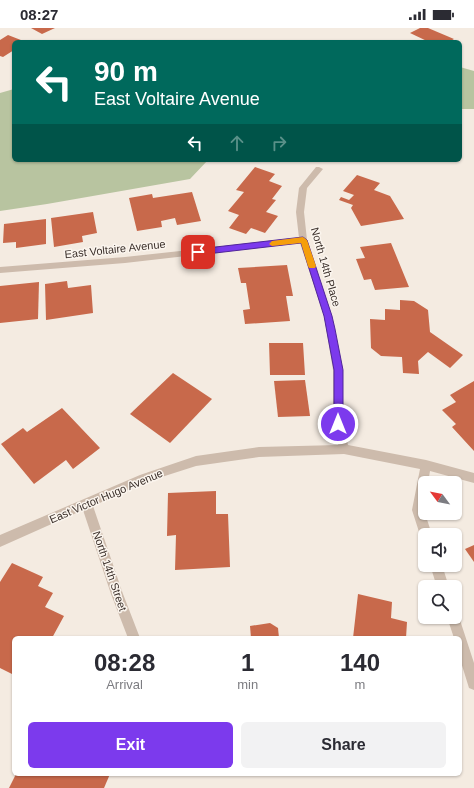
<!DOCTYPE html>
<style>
:root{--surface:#fff;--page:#f2f2f3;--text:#2b2b33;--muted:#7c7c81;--accent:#7c3aed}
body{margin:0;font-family:Arial,sans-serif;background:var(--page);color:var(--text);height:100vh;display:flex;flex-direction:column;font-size:15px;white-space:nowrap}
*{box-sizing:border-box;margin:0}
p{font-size:13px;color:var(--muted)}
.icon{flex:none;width:22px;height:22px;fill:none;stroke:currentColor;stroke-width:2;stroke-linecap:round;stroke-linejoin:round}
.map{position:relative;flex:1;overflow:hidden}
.sheet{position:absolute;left:12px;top:608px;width:450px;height:140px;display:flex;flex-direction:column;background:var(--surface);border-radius:6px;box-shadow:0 1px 3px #0004}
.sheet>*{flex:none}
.hud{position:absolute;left:12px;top:12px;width:450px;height:122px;border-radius:6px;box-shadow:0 1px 3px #0004;background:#00695c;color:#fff;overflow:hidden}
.needle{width:26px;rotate:302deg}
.tools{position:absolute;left:418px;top:448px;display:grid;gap:8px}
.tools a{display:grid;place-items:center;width:44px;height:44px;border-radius:6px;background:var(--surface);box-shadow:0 1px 3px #0004;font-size:20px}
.pin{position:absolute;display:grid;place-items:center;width:34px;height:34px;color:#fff;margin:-17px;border-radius:8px;box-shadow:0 2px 6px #0006}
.me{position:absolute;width:44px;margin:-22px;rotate:0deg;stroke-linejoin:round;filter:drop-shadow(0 0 3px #0008)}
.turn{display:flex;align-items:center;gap:14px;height:84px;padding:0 16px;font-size:18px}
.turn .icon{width:52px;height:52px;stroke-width:2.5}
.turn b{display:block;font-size:28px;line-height:34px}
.lanes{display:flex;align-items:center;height:38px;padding:0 16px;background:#0003;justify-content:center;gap:20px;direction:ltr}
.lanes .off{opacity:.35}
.eta{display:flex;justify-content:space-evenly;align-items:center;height:68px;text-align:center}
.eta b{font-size:24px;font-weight:700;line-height:28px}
.action{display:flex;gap:8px;margin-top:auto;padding:8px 16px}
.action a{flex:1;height:46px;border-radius:6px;background:var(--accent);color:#fff;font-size:16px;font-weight:700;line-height:46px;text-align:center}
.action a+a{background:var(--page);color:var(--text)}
.status{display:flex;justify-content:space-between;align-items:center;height:28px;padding:0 20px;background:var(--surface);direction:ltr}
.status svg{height:11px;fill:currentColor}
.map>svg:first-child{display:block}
.green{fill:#b8c4a0}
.building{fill:#c8694b}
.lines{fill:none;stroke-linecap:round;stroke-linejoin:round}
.street{fill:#cdbbac;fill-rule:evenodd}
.route{fill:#7c3aed;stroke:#51269a}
.slow{fill:#f59e0b}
.labels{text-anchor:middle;stroke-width:3;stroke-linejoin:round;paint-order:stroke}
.street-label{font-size:11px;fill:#3b302b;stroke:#fbf5ee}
</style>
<div class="status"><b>08:27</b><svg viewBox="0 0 49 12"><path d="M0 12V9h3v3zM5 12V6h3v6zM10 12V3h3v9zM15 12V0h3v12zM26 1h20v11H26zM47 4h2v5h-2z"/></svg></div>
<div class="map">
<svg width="474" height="760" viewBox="0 0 474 760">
<rect width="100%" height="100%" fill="#f4ebe1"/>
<!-- green -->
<g class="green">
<polygon points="460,39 474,43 474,81 460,81"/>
<polygon points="14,61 14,132 208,132 190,151 47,176 0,183 0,65"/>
</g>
<!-- building -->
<g class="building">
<polygon points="31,0 55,0 42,6"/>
<polygon points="420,0 428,0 454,11 449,14 429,14 410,5"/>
<polygon points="8,7 26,14 14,14 14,22 3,29 0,28 0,12"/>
<polygon points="255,139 275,146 269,153 282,158 272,171 276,172 266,184 278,188 265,205 251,200 246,206 229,200 239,187 228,183 244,164 236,162"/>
<polygon points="357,147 380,155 374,162 390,168 404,191 361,198 351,180 353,177 339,172 341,169 349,172 354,167 343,163"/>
<polygon points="192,164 201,193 177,197 175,190 161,193 162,199 137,203 129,170 152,166 153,170"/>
<polygon points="93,184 97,205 82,208 83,214 54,219 51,190"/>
<polygon points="46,191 46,216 16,220 16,214 3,215 4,196"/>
<polygon points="391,215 409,259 375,262 371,251 364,252 356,231 365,230 360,219"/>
<polygon points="287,237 293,268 286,268 290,293 245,296 243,282 250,281 246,255 241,255 238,240"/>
<polygon points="67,253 68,260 91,257 93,285 46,292 45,256"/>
<polygon points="39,254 38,291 0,295 0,258"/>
<polygon points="400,272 414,273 428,282 430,304 463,327 450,340 428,324 418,333 419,346 403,345 402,329 381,328 371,320 370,291 385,292 385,281 400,282"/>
<polygon points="269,315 303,315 305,347 270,347"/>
<polygon points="173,345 212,371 170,415 130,386"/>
<polygon points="305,352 310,388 278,389 274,353"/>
<polygon points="474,353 474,423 452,399 456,396 442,382 456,374 450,367"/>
<polygon points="62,380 100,420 73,441 66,432 34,456 1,416 23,400 27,404"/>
<polygon points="216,463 216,486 228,486 230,539 175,542 176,507 167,508 168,465"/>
<polygon points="474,517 474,534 465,521"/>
<polygon points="12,535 43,549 38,558 53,565 45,579 64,588 52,610 14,610 14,647 0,640 0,554"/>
<polygon points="358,566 392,574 391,590 407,594 406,610 353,610"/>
<polygon points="270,595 278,600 279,610 251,610 250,598"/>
<polygon points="16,746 110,746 104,760 9,760"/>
</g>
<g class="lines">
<!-- street -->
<g class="street">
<polygon points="316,139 319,139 323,141 307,160 304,184 307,212 332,288 343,342 343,396 348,417 426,432 474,445 474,455 430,443 428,455 425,455 424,482 432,507 425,507 425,512 422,511 420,507 412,482 420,441 344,426 259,429 196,438 146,454 93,478 123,566 140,610 128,610 111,566 83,482 0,519 0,507 140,447 196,428 259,419 338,417 333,396 333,342 324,288 300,215 125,235 0,245 0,239 125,229 299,210 296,184 299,160"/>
<polygon points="430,537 442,537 449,559 437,559"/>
<polygon points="455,584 457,585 459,589 474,635 474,662 469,660 460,631 460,610 454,610 447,589 455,589"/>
</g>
</g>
<!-- route -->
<polygon class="route" points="303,209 307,212 332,288 335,301 343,342 343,396 342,399 335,399 334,396 334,342 324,288 301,215 198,227 194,224 198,221"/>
<!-- slow -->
<polygon class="slow" points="303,209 307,212 316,238 315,240 309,240 308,238 301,215 272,218 269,216 272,213"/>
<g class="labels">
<!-- street labels -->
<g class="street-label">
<text transform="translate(115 221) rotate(-6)" y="4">East Voltaire Avenue</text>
<text transform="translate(326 239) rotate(74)" y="4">North 14th Place</text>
<text transform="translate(106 468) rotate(-23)" y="4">East Victor Hugo Avenue</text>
<text transform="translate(110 543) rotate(71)" y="4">North 14th Street</text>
</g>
</g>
</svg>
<div class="tools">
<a><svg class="needle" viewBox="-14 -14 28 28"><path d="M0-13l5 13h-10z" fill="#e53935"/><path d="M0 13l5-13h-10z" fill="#7c7c81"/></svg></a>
<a><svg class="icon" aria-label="sound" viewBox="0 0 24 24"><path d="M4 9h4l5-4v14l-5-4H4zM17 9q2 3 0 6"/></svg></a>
<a><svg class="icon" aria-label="search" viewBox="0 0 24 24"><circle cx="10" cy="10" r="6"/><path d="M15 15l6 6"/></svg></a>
</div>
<div class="pin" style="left:198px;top:224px;background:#d93025"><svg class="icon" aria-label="arrive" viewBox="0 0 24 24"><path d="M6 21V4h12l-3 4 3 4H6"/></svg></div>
<svg class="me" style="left:338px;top:396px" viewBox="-20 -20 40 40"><circle r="17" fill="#7c3aed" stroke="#fff" stroke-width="3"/><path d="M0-11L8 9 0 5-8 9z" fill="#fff"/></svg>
<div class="hud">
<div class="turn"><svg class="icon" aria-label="left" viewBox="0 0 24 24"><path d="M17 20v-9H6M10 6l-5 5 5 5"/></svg><div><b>90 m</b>East Voltaire Avenue</div></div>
<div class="lanes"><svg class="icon" aria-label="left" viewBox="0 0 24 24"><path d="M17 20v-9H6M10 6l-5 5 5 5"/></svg><svg class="icon off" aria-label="ahead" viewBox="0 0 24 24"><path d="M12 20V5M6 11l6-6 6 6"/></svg><svg class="icon off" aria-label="right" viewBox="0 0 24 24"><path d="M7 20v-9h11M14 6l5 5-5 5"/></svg></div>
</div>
<section class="sheet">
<div class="eta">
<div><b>08:28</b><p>Arrival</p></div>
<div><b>1</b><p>min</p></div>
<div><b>140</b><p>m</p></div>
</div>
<div class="action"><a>Exit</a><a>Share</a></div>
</section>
</div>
